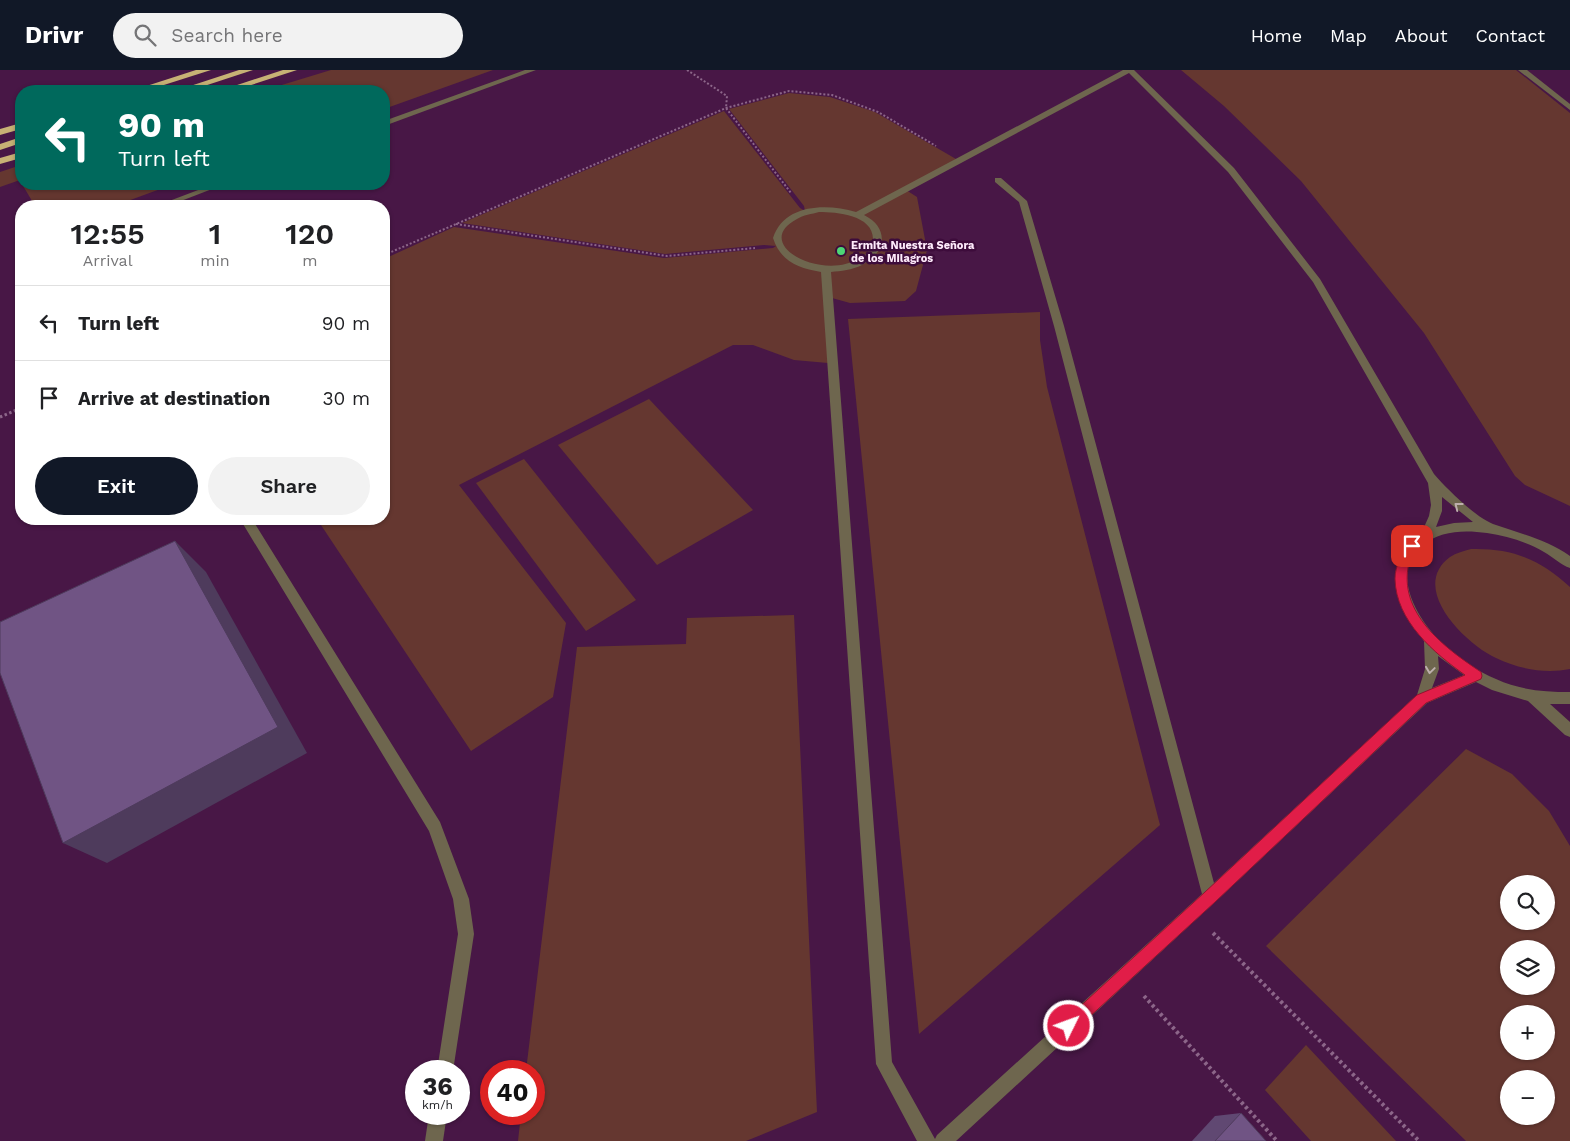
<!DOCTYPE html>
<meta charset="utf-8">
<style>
:root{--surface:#fff;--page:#f2f2f2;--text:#202124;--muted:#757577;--line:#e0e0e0;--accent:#111827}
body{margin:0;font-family:"Work Sans",sans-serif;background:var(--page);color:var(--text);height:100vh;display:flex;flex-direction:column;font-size:19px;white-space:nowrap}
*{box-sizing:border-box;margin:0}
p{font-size:16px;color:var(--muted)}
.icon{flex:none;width:28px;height:28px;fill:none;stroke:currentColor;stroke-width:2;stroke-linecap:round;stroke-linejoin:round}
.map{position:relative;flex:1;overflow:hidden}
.drawer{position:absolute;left:15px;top:130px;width:375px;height:325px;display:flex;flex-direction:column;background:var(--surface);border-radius:20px;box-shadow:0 1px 4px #0004}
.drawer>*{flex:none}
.hud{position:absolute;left:15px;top:15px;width:375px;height:105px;border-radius:20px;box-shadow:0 1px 4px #0004;background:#00695c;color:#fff;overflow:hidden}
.tools{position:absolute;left:1500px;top:805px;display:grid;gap:10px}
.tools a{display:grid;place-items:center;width:55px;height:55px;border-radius:50%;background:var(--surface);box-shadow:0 1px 4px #0004;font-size:25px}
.speed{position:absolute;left:405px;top:990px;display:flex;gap:10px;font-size:25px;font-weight:700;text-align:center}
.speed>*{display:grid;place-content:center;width:65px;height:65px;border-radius:50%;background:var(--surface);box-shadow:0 1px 4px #0004;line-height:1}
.speed small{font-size:12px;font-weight:400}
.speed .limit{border:8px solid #d22;background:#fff;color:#111}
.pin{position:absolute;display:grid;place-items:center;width:42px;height:42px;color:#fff;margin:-21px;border-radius:10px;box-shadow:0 2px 8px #0006}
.me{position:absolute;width:55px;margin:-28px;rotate:48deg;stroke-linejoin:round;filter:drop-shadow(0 0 4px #0008)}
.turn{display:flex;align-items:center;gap:18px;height:105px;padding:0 20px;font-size:22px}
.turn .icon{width:65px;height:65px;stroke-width:2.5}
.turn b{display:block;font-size:35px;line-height:42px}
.eta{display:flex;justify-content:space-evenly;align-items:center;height:85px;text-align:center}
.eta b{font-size:30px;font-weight:600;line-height:35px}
.cta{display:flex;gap:10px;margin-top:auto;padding:10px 20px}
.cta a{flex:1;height:58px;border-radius:30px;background:var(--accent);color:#fff;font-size:20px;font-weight:600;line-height:58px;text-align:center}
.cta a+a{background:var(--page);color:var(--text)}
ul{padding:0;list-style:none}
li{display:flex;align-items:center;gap:15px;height:75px;padding:0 20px;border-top:1px solid var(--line)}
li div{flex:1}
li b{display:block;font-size:19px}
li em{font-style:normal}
header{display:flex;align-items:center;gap:30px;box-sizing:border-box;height:70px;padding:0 25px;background:var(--accent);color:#fff}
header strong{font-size:24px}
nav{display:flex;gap:28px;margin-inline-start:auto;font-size:18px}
.search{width:350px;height:45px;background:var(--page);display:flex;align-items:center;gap:12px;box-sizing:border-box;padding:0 18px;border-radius:28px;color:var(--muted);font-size:19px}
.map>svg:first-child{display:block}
.green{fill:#653730;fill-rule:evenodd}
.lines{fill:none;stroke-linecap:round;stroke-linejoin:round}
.path-far2{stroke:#8c6689;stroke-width:2;stroke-dasharray:2 2;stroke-linecap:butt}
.path-far1{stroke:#8c6689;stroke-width:3;stroke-dasharray:2.5 2.5;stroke-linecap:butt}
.path{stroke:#8c6689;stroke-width:4;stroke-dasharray:3 3;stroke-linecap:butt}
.minor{fill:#6e664e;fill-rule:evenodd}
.highway{fill:#c7b175;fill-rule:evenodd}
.wall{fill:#604872}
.shaded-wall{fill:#4e3b5c}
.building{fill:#705484;stroke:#4e3b5c}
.oneway{stroke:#bdafad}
.route{fill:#e11d48;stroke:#92132f}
.poi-dot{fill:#4dd676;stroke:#3d0c3b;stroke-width:2}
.labels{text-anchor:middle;stroke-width:5;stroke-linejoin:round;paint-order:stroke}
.far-poi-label{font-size:11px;font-weight:bold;fill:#feebfb;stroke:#3d0c3b;text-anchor:start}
</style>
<header>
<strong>Drivr</strong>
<div class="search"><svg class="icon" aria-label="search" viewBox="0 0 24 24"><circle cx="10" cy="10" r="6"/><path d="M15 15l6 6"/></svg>Search here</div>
<nav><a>Home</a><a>Map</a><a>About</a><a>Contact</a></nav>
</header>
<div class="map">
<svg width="1570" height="1071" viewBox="0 0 1570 1071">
<rect width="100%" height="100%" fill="#481746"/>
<!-- green -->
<g class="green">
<polygon points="331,0 493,0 384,39 384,21 262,21"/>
<polygon points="1181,0 1516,0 1570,43 1570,436 1525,415 1515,406 1424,263 1301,111 1224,36"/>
<polygon points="789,23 830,27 875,42 956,89 906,120 917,127 927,180 916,221 905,231 850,233 832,228 828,293 794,290 753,275 733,275 459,415 566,553 553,627 471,681 317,449 384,449 384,189 454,157 664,188 773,178 776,176 764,175 665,184 462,153 724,41 800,138 805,141 804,136 729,39"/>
<polygon points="21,95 21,112 20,110 0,117 0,102"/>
<polygon points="22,114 174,114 114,136 35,136"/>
<polygon points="1040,242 1040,270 1047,317 1160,755 919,964 848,249"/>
<polygon points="649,329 753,440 657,495 558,375"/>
<polygon points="524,389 636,530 586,561 476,413"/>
<path d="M 1471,479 C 1512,478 1540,489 1570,517 L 1570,599 C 1545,604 1519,599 1496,588 C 1466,574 1408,518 1450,487 C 1456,483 1464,481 1471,479 Z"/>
<polygon points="794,545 817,1042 746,1071 518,1071 521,1044 534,1044 534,1001 526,1001 577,577 686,574 687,548"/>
<path d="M 1466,679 L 1512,704 L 1549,741 L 1570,776 L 1570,1071 L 1466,1071 L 1266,876 ZM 1509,814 L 1546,814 L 1546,851 L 1509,851 ZM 1509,879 L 1546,879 L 1546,916 L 1509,916 ZM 1509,944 L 1546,944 L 1546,981 L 1509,981 ZM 1509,1009 L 1546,1009 L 1546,1046 L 1509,1046 Z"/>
<polygon points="1306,975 1396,1071 1311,1071 1265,1020"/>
</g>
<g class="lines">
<!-- path-far2 -->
<g class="path-far2">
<polyline points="687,0 727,26 726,38 791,123"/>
<polyline points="456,154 667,186 755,178"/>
<polyline points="384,185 726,38 789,21 832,25 878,42 936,76"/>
</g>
<!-- path-far1 -->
<polyline class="path-far1" points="0,347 21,338"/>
<!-- path -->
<g class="path">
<polyline points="1213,863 1419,1071"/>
<polyline points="1144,926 1277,1071"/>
</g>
<!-- minor -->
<g class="minor">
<polygon points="525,0 536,0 384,56 384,51"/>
<path d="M 1123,0 L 1134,0 L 1234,98 L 1320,209 L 1434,404 C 1447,419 1478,450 1496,455 C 1522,464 1547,470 1570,486 L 1570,498 C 1561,495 1553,487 1544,482 C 1527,472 1507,466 1487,463 C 1465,460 1440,460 1422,476 C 1387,506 1422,556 1448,579 C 1462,591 1479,602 1496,609 C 1520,620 1544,622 1570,622 L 1570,634 L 1550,634 L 1570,652 L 1570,667 L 1565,665 L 1528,631 L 1492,620 L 1476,612 L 1427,633 L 1215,832 L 956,1071 L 917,1071 L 876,994 L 821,202 C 798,198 781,192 773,168 C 784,134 826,133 856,142 ZM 1129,3 L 1228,102 L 1313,212 L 1428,413 L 1431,435 L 1429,446 L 1421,464 L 1412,471 L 1403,481 L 1395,503 L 1396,517 L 1404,541 L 1424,571 L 1425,599 L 1417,625 L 1214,813 L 1064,256 L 1027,131 L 1001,108 L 995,108 L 995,112 L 1019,132 L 1054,256 L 1202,824 L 937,1065 L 935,1069 L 892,992 L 831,202 C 841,201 852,200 862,195 C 886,183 890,158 864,145 ZM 819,142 C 837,142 874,145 873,170 C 872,178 867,184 860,188 C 822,212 750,174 797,149 C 803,145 812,144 819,142 ZM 1442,427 L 1473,452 L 1454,453 L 1436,457 L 1442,441 ZM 1438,586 L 1464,605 L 1432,618 L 1439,599 Z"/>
<polygon points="1518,0 1527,0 1570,34 1570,40"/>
<polygon points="214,114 225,114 168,136 156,136"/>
<polygon points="240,449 252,449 440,752 469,829 474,864 453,1001 437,1001 458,864 453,829 429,761"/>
<polygon points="429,1044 447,1044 443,1071 425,1071"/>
</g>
<!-- highway -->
<g class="highway">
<polygon points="196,0 211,0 145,21 131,21"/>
<polygon points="239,0 253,0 189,21 175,21"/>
<polygon points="283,0 297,0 233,21 219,21"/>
<polygon points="21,53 21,59 0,65 0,59"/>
<polygon points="21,67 21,73 0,80 0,74"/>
<polygon points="21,82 21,88 0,94 0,88"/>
</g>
</g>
<!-- wall -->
<polygon class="wall" points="1241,1043 1266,1071 1192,1071 1215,1046"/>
<!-- shaded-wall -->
<polygon class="shaded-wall" points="175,471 206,502 307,683 107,793 63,773"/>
<!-- building -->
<g class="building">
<polygon points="175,471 278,657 63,773 0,603 0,552"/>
<polygon points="1241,1043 1266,1071 1215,1071"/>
</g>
<!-- one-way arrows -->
<defs><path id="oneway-chevron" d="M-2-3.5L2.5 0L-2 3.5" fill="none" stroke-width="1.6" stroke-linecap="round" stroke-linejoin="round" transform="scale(1.25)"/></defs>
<g class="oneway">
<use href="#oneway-chevron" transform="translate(1458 436) rotate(-142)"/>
<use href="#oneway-chevron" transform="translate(1430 600) rotate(98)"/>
</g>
<!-- route -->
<path class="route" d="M 1412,472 L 1418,476 C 1415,482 1411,488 1409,493 C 1397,543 1445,578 1481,602 L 1482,606 L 1481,609 L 1426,633 L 1215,832 L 1074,961 L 1069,963 L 1064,961 L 1061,956 L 1064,951 L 1205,822 L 1417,625 L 1465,605 C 1434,583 1396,551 1395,509 C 1395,495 1402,484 1409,473 Z"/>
<!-- markers -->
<circle class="poi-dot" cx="841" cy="181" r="5"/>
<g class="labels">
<!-- far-poi labels -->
<g class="far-poi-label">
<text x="851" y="179">Ermita Nuestra Señora<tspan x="851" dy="13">de los Milagros</tspan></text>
</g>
</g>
</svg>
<div class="tools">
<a><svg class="icon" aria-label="search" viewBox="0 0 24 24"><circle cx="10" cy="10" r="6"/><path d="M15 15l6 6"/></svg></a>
<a><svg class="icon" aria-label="layers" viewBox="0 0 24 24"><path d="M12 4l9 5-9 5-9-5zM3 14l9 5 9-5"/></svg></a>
<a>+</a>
<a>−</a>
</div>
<div class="speed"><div>36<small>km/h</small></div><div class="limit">40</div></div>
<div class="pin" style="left:1412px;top:476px;background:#d93025"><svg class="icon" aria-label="arrive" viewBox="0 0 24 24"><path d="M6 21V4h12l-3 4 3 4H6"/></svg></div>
<svg class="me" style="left:1069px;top:956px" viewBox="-20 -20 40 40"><circle r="17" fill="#e11d48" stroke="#fff" stroke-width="3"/><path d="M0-11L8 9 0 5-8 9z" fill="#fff"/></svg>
<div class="hud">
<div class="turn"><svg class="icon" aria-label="left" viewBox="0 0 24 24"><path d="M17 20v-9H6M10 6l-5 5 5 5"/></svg><div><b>90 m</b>Turn left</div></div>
</div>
<section class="drawer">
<div class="eta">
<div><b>12:55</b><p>Arrival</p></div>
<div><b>1</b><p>min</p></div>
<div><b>120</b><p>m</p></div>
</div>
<ul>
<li><svg class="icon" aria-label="left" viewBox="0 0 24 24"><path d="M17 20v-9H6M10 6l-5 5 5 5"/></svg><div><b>Turn left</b></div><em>90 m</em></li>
<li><svg class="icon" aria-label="arrive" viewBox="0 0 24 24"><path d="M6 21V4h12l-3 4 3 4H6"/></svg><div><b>Arrive at destination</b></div><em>30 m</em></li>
</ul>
<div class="cta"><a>Exit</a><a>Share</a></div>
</section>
</div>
